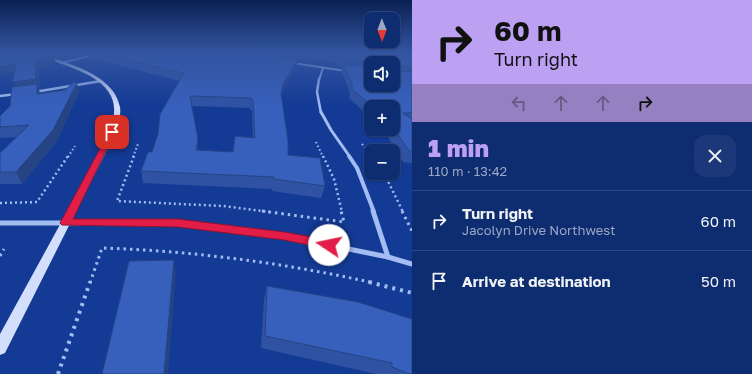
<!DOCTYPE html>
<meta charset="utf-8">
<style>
:root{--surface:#0e2c70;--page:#1c3878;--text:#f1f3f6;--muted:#9ba7c3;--line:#2e4883;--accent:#bca0f2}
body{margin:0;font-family:"Golos Text",sans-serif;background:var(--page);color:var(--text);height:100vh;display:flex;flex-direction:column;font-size:15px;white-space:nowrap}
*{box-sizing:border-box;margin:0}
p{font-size:13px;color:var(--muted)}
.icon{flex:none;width:22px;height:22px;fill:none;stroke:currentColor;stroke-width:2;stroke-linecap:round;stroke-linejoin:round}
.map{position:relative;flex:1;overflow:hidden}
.details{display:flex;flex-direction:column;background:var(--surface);width:340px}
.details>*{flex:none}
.banner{background:#bca0f2;color:#111;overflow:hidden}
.needle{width:26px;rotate:179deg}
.tools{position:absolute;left:364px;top:12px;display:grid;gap:8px}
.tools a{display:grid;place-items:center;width:36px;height:36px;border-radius:8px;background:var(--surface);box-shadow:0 1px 3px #0004,0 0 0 1px var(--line);font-size:20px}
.pin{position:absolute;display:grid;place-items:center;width:34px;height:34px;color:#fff;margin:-17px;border-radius:8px;box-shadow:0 2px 6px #0006}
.me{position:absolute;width:44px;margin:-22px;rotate:281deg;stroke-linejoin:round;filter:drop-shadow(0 0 3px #0008)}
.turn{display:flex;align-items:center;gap:14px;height:84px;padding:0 16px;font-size:18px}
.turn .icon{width:52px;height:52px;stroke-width:2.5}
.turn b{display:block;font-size:28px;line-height:34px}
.lanes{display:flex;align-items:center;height:38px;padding:0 16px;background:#0003;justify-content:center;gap:20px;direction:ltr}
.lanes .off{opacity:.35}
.round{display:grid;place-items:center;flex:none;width:42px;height:42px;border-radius:12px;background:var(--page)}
.summary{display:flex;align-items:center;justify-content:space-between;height:68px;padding:0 16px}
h1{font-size:24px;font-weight:800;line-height:30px;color:var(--accent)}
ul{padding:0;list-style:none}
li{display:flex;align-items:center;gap:12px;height:60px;padding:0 16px;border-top:1px solid var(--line)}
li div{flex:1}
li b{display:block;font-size:15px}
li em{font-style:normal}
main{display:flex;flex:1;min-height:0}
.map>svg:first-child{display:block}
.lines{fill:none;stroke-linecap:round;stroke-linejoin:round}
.path-far3{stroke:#a3bcf2;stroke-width:2;stroke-dasharray:1.5 2.5;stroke-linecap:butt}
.path-far2{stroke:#a3bcf2;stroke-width:2.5;stroke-dasharray:2 3;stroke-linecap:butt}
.path-far1{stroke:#a3bcf2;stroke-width:3;stroke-dasharray:2.5 4;stroke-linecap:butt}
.path{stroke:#a3bcf2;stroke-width:4;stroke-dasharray:3 5;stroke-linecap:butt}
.street-far4{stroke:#a3bcf2;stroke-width:2}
.street-far3{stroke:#a3bcf2;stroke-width:2.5}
.street-far2{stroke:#a3bcf2;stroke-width:3}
.street-far1{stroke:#a3bcf2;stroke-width:4}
.street{stroke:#a3bcf2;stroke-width:5}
.secondary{fill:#d2defc;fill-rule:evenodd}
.wall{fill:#2f53a2;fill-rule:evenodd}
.shaded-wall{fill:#264384}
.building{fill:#3760bc;stroke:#264384;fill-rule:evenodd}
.route{fill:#e11d48;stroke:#92132f}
</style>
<main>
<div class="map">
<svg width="412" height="374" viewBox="0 0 412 374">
<rect width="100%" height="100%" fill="#133a95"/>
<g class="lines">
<!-- path-far3 -->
<g class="path-far3">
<polyline points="316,142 323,157"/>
<polyline points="362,144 371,155"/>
<polyline points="68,157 75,146"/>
<polyline points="133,157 138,144"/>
</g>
<!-- path-far2 -->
<g class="path-far2">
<polyline points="134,156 117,201 223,206 270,212"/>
<polyline points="323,156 334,179 342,212"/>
<polyline points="384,173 403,212"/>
<polyline points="0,203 37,202 68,156"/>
</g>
<!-- path-far1 -->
<g class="path-far1">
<polyline points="262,211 344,222 341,211"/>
<polyline points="402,211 412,231"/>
<polyline points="0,256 4,249"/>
<path d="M 90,283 L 102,248 C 194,251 284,263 374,283"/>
</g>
<!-- path -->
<g class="path">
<polyline points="369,282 412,293"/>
<polyline points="58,374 90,282"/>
</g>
<!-- street-far4 -->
<g class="street-far4">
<polyline points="61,63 101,53"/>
<polyline points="293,63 346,71"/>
<polyline points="319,80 323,68"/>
</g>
<!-- street-far3 -->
<g class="street-far3">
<polyline points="319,79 317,92 321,113"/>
<polyline points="34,92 101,81"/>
<polyline points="0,96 16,94"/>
</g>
<!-- street-far2 -->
<polyline class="street-far2" points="321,112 331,130 350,157"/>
<!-- street-far1 -->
<polyline class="street-far1" points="349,156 357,168 374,212"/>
<!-- street -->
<g class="street">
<polyline points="373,211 388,257"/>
<polyline points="0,223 178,223 284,236 388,257 412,264"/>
</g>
<!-- secondary -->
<path class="secondary" d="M 29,53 L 34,53 C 62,61 114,73 120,107 C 122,121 114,136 108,148 L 5,353 L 0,355 L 0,334 L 102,148 C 107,137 113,125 114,113 C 117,82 79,70 56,62 C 47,59 37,57 29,53 Z"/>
</g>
<!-- wall -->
<g class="wall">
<path d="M 0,53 L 412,53 L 412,163 L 403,162 L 383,129 L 393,129 L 393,107 L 371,107 L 371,118 L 349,98 L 350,92 L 341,71 L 342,67 L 339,66 L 337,62 L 301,58 L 299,60 L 298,60 L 297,65 L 281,94 L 288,155 L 325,186 L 321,198 L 272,191 L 272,189 L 143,183 L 141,171 L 152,152 L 180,81 L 91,58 L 90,54 L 63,60 L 54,58 L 56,64 L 38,68 L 40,87 L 38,88 L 40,93 L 79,92 L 57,141 L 22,184 L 0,184 L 0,153 L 17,137 L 0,138 L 0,116 L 10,106 L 15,87 L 15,72 L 2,75 L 0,74 ZM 371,63 L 393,63 L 371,85 ZM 192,106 L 250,108 L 250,110 L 252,110 L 253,138 L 233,152 L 198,150 Z"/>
<polygon points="267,286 412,374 376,374 261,348 264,299"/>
</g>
<!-- shaded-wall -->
<g class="shaded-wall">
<polygon points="61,53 90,53 90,54 63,60"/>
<polygon points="301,53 302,53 301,58 299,60"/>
<polygon points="54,56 56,64 38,68 40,87 38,88 40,93 41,103 17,91 13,82 35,60"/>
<polygon points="298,58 297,65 281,93 283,84"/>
<polygon points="16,63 19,71 2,75 0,70 0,67"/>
<polygon points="77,83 79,92 57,141 22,184 16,172"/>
<polygon points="198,139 198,150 196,150"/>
<polygon points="174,260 176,274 168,374 164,374"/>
</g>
<!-- building -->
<g class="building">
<polygon points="0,53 42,53 54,56 35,60 36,79 13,82 16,63 0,67"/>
<path d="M 97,53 L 260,53 L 298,58 L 283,84 L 281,93 L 288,141 L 288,155 L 320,158 L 325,186 L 274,179 L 274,177 L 141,171 L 148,152 L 152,152 L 158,134 L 160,114 L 184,73 ZM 190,96 L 251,98 L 251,100 L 253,100 L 255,138 L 235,136 L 233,152 L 196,150 L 198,139 Z"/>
<polygon points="319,53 412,53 412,67 396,66 394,68 396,70 412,72 412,113 403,113 412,119 412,151 409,151 393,127 393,107 373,107 352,89 352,83 343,64 371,67 371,85 393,85 393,63 371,63 341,58 339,55"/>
<polygon points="74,82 77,83 53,130 16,172 0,172 0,153 29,125 0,127 0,116 10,106 12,87 37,84 37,94 65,90"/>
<polygon points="174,260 164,374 102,374 129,261"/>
<polygon points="267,286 358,302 412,319 412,374 410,374 392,367 392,363 265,336"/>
</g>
<!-- sky -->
<linearGradient id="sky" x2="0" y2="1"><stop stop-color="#0a2052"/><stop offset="0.5" stop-color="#3355a0"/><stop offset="1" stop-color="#3355a0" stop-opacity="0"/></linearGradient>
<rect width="412" height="105" fill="url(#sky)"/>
<!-- route -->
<polygon class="route" points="112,130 115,132 73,219 178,219 284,232 329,240 333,242 335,245 333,248 329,249 284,240 178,227 62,225 60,223 109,132"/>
</svg>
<div class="tools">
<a><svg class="needle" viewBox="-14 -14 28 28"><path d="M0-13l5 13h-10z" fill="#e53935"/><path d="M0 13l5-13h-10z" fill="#9ba7c3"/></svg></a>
<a><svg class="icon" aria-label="sound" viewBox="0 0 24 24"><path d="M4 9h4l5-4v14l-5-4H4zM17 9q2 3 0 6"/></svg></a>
<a>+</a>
<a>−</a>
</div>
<div class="pin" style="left:112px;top:132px;background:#d93025"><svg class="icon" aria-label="arrive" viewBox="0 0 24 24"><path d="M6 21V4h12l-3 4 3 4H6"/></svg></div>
<svg class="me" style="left:329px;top:245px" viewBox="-20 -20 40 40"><circle r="19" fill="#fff"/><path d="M0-13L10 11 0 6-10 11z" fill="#e11d48"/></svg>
</div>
<section class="details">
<div class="banner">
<div class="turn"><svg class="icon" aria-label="right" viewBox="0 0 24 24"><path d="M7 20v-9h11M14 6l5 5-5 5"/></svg><div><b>60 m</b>Turn right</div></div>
<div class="lanes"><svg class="icon off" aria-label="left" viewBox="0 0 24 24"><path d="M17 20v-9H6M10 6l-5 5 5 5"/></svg><svg class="icon off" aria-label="ahead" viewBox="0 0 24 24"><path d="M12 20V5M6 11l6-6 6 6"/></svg><svg class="icon off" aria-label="ahead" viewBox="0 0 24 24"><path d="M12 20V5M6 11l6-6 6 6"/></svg><svg class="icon" aria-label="right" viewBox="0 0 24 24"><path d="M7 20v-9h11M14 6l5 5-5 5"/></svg></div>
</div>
<div class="summary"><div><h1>1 min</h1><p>110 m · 13:42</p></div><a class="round"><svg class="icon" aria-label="close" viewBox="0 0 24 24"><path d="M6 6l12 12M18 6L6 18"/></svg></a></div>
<ul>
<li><svg class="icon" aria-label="right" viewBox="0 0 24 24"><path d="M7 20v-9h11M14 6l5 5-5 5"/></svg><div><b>Turn right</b><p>Jacolyn Drive Northwest</p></div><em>60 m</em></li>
<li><svg class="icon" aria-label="arrive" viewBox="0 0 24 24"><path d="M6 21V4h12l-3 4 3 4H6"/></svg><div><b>Arrive at destination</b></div><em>50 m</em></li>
</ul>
</section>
</main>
